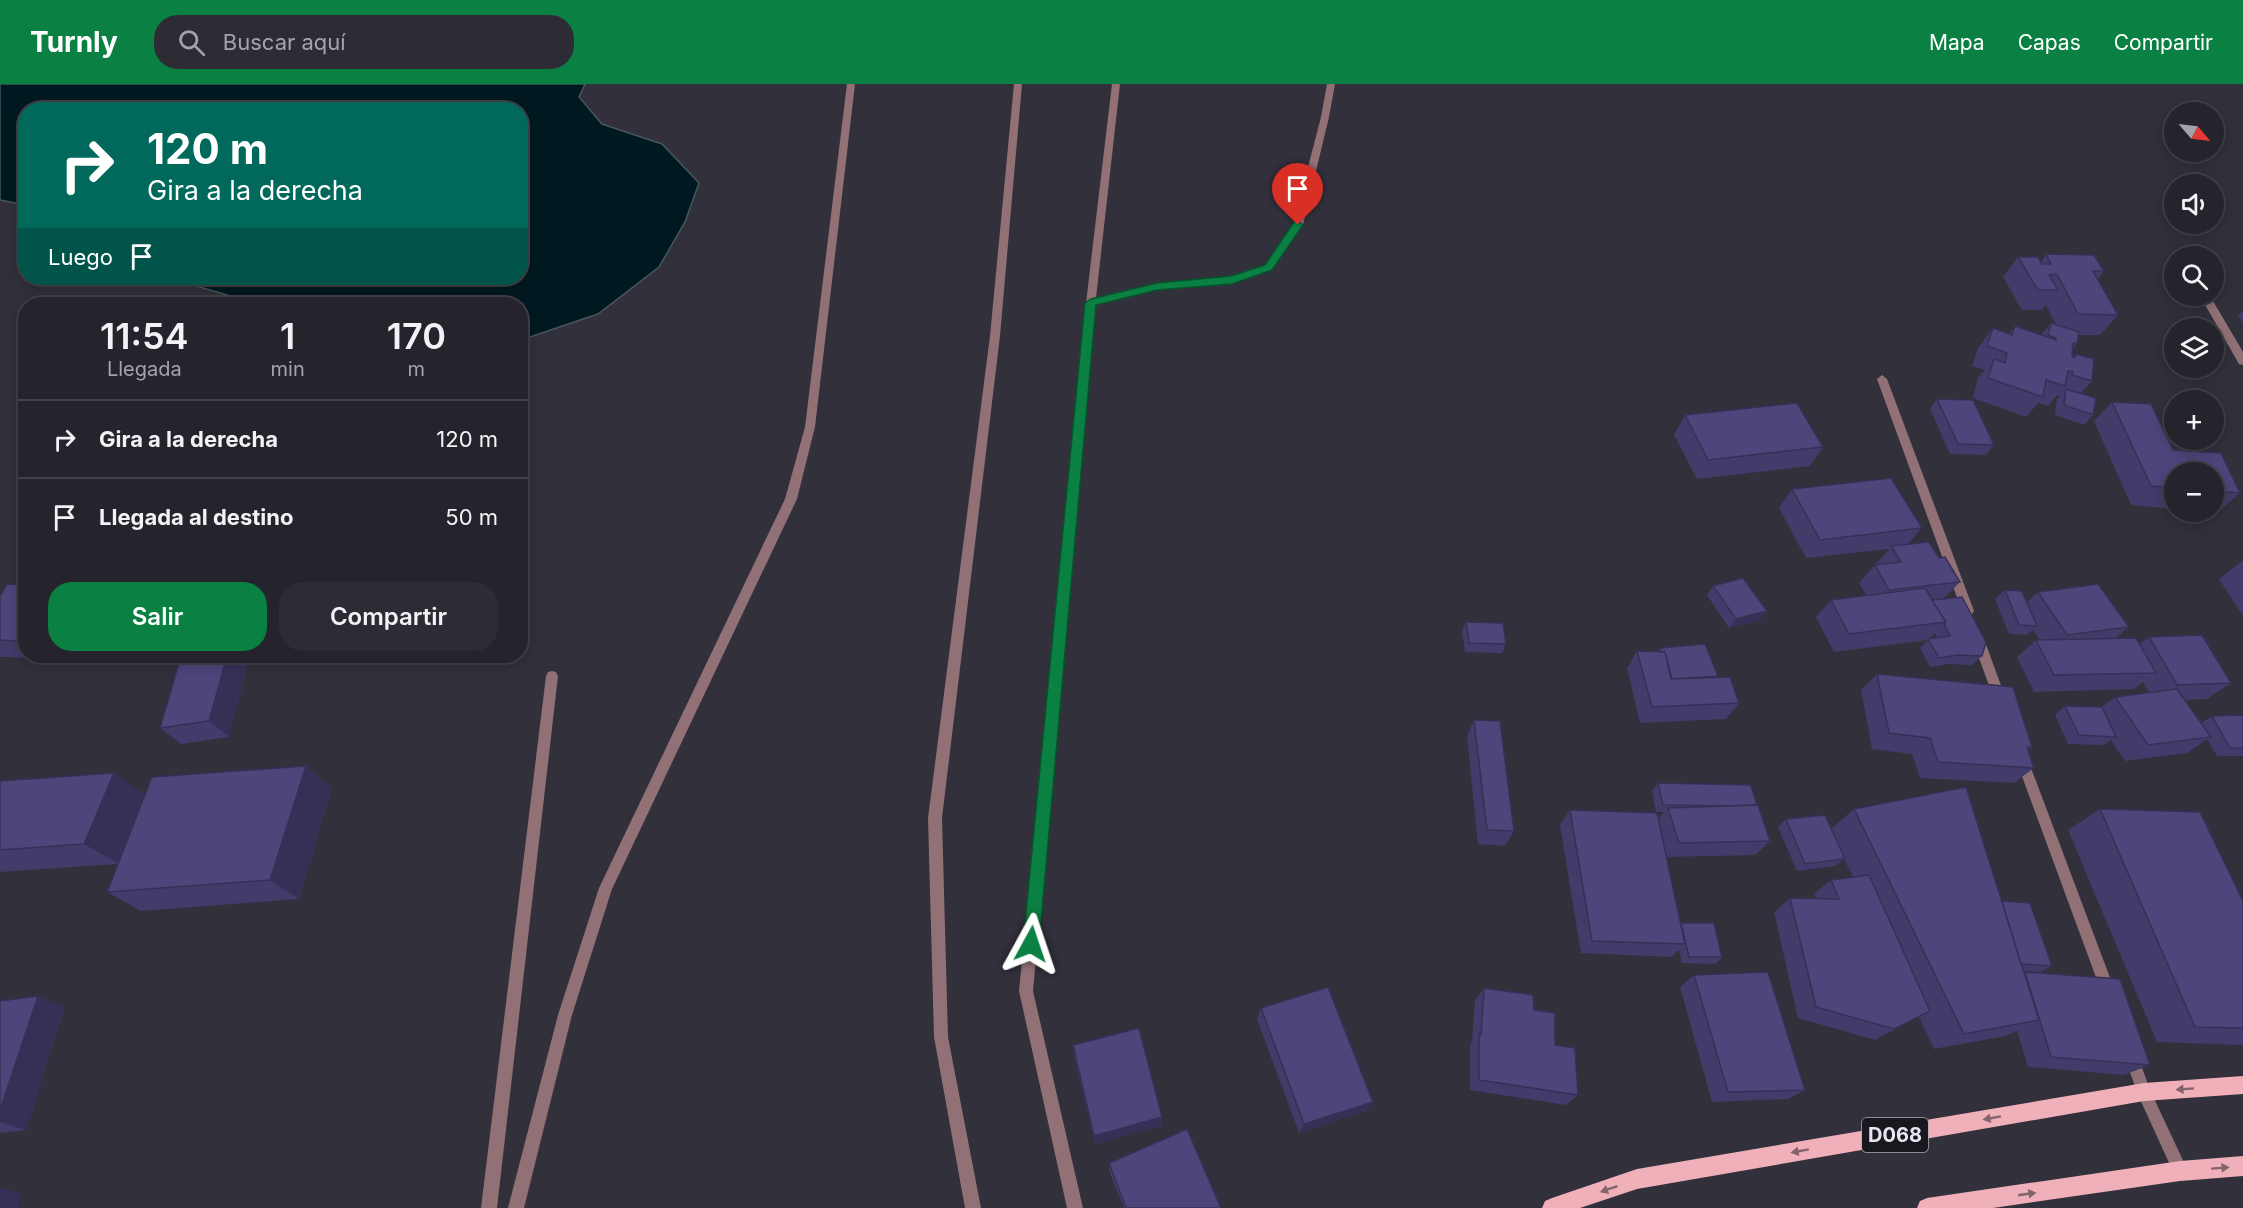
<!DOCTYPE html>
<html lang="es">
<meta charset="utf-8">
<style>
:root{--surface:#25242c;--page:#2d2c34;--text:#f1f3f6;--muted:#a3a4a9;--line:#424148;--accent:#0b8043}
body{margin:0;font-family:Inter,sans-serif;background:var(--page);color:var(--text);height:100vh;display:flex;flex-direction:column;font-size:22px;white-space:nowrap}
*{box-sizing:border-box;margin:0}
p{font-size:20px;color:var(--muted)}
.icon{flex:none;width:33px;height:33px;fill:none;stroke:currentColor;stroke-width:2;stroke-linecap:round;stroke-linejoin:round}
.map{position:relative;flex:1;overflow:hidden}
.panel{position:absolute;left:18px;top:213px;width:510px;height:366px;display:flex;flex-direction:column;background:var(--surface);border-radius:24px;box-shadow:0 3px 15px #0003,0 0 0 2px var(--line)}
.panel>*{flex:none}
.top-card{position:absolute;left:18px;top:18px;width:510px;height:183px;border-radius:24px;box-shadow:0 3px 15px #0003,0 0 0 2px var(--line);background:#00695c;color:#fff;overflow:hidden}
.needle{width:39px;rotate:118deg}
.fabs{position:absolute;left:2164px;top:18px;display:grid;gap:12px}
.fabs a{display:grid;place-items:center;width:60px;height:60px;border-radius:50%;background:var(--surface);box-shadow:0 3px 15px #0003,0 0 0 2px var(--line);font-size:30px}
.pin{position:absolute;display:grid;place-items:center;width:51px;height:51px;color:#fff;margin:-62px -26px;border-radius:50% 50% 50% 0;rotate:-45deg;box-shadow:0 0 6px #0007}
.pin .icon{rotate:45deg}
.me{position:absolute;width:66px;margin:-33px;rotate:5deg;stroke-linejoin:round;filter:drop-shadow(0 0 4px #0008)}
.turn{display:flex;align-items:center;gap:21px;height:126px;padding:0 30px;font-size:27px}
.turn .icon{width:78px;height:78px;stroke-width:2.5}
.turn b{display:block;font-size:42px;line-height:51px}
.then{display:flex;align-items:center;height:57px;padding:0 30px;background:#0003;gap:12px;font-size:22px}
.eta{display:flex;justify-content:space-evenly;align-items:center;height:102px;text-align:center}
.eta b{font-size:36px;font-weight:600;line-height:42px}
.cta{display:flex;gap:12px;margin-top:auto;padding:12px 30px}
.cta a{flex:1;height:69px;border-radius:24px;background:var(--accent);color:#fff;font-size:24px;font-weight:600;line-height:69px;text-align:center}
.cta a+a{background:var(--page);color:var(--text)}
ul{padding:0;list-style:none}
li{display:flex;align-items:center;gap:18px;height:78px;padding:0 30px;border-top:2px solid var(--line)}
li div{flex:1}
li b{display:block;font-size:22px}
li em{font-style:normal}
header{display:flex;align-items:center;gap:36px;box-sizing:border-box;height:84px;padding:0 30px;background:var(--accent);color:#fff}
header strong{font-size:28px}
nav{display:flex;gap:33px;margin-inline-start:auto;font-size:21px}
.search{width:420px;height:54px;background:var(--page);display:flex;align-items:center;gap:15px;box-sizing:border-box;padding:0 21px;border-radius:24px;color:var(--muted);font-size:22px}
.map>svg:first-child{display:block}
.water{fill:#001920;stroke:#46575e;stroke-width:1.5}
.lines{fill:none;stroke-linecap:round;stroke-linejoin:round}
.lane{fill:#917175;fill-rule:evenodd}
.street{fill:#917175;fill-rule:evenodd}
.primary{fill:#f0b0b9;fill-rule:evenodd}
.wall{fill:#433b6a;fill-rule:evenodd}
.shaded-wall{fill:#373056}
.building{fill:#4e457b;stroke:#373056;stroke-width:1.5}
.oneway{fill:#84646c}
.route{fill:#0b8043;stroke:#07532c;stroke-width:1.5}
.labels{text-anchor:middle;stroke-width:4.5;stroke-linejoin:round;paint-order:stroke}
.shield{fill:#19181e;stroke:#aaa9b0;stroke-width:1.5}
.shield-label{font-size:20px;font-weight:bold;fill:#e8e7ef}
</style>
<header>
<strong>Turnly</strong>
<div class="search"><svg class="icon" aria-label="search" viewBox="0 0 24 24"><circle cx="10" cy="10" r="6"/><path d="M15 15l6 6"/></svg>Buscar aquí</div>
<nav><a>Mapa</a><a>Capas</a><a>Compartir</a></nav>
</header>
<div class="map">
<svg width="2243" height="1124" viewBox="0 0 2243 1124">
<rect width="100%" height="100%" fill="#31303b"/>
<!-- water -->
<polygon class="water" points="0,0 585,0 579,13 602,40 662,60 699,99 685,138 659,183 598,230 521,256 520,220 258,220 193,201 178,194 520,194 520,26 26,26 25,121 0,116"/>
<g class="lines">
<!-- lane -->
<g class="lane">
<polygon points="847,0 855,0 815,343 797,415 612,805 572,931 524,1124 508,1124 558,931 599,804 785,415 805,343"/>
<polygon points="1014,0 1022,0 1000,252 942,734 948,953 981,1124 965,1124 934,953 928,734 990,252"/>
<polygon points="1112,0 1120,0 1096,214 1157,200 1231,193 1266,181 1293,141 1321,33 1327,0 1335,0 1329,33 1303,141 1272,185 1232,199 1157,206 1096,221 1033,907 1083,1124 1067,1124 1019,907 1086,219"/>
<polygon points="552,587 556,588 558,592 497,1124 481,1124 546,592 548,588"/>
</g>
<!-- street -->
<g class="street">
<polygon points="2181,166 2184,167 2187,172 2178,172 2176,169"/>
<polygon points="2200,212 2210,212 2243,268 2243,281 2239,280"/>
<polygon points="1882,291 1887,295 1974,527 1972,530 1964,530 1962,527 1877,295"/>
<polygon points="1978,550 1982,551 1984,555 2006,615 2004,619 2000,620 1996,619 1994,615 1972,555 1974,551"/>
<polygon points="2022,670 2026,672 2028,676 2115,907 2113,912 2108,914 2103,912 2101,907 2016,676 2018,672"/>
<polygon points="2131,965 2136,967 2150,1006 2188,1087 2185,1092 2180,1095 2175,1092 2139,1013 2124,972 2126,967"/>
</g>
<!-- primary -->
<g class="primary">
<polygon points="2243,992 2243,1010 2144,1017 1637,1105 1580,1124 1542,1124 1545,1117 1552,1114 1637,1085 2144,999"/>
<polygon points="2243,1072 2243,1092 2180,1097 1993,1124 1917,1124 1920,1117 1927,1114 2180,1077"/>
</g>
</g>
<!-- wall -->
<g class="wall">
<polygon points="2046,170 2104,187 2098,195 2118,231 2100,251 2079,251 2077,260 2072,266 2072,272 2073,273 2076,270 2092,297 2081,309 2093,331 2084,341 2055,331 2057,315 2060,312 2057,311 2048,322 2038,319 2026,333 1973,314 1978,294 1985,286 1972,282 1978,264 1993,244 2009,250 2015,242 2041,251 2051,239 2056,241 2046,221 2042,226 2022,226 2003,193 2018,173 2041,178"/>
<polygon points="2243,227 2243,239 2238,232"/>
<polygon points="1937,315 1994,361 1986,371 1950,370 1930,325"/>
<polygon points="2112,318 2151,320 2173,366 2221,369 2240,409 2218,428 2212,428 2214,428 2214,388 2175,388 2175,425 2131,421 2094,337"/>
<polygon points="1685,331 1823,363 1810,382 1697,395 1674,351"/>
<path d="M 1792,405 L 1922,444 L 1908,460 L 1939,474 L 1960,498 L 1943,515 L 1982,572 L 1972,581 L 1949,580 L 1930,583 L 1920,564 L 1928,556 L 1834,568 L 1816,533 L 1831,516 L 1866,511 L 1859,499 L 1889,465 L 1806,474 L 1779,424 ZM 1935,549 L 1937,554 L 1929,555 Z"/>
<polygon points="2242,477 2243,477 2243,532 2219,495"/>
<polygon points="26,501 26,572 43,572 41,574 0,573 0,512"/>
<polygon points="1713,502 1767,527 1760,536 1729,544 1707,511"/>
<polygon points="2005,506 2027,518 2038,508 2129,543 2114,555 2139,560 2149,553 2231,599 2207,615 2185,616 2201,639 2212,632 2243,631 2243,672 2217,672 2207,655 2187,669 2125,677 2111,656 2104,661 2068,660 2055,631 2065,622 2102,623 2115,613 2149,608 2143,598 2134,605 2034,608 2017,573 2036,556 2040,556 2033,546 2027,551 2009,550 1995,515"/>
<polygon points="1466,538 1506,560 1502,569 1465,568 1462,547"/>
<polygon points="1660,564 1718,592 1717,593 1739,619 1726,635 1640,639 1627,584 1637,567 1657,568"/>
<polygon points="181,572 240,572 248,579 229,653 181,660 160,644"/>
<polygon points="1877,590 2032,663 2028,666 2034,684 2014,699 1920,694 1912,670 1872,665 1861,606"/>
<polygon points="1474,636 1514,747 1505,762 1478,760 1467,652"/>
<polygon points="114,689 145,711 332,704 299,815 141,827 107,808 117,780 0,788 0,697"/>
<polygon points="1658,699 1757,721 1770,757 1755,771 1666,773 1680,840 1681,839 1722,873 1715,880 1682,879 1679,866 1671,873 1581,869 1560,741 1570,726 1658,736 1664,728 1656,728 1652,707"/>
<polygon points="1854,725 2002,817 2052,882 2040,888 2023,887 2024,888 2025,888 2150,981 2124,991 2028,983 2017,947 2006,952 1934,965 1919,933 1875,956 1798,934 1774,828 1790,814 1816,815 1814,810 1831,796 1853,793 1844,775 1836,782 1797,787 1778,743 1786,735 1831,745"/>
<polygon points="2100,725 2243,815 2243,961 2157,958 2068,746"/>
<polygon points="1694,891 1805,1006 1788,1015 1712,1018 1680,903"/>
<polygon points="1484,904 1534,926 1555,961 1578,1011 1566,1021 1470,1006 1470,960 1472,958 1475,916"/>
<polygon points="0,917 65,923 26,1046 0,1049"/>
<polygon points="1261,924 1367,1027 1299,1049 1257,935"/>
<polygon points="1073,961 1162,1033 1161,1042 1095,1060 1074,971"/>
<polygon points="1109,1079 1221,1124 1124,1124 1109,1087"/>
</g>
<!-- shaded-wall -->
<g class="shaded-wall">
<polygon points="1767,527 1760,536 1729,544 1736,535"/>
<polygon points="26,544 26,562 18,557"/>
<polygon points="227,572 240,572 248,579 229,653 209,637"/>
<polygon points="306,682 332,704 299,815 270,796"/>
<polygon points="114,689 146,711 119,780 84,760"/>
<polygon points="38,912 65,923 26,1046 0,1038 0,1026"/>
<polygon points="1373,1018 1367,1027 1299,1049 1304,1040"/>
<polygon points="1162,1033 1161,1042 1095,1060 1094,1052"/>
<polygon points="0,1104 22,1109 18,1124 0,1124"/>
</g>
<!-- building -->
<g class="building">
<polygon points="2046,170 2094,171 2104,187 2093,187 2118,231 2078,230 2057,190 2049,191 2058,206 2038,206 2018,173 2038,173 2042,180 2051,180"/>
<polygon points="2051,239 2079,248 2077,260 2073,259 2072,272 2075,274 2076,270 2094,275 2092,297 2072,291 2073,288 2068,287 2065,302 2046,296 2043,313 1988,294 1994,275 2005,279 2007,269 1987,262 1993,244 2012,251 2015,242 2056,256 2056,254 2048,251"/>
<polygon points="2066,305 2096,314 2093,331 2064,321"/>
<polygon points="1937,315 1973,316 1994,361 1958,360"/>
<polygon points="2112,318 2151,320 2173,366 2221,369 2240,409 2214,407 2214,388 2175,388 2175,404 2151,402"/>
<polygon points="1797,319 1823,363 1708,376 1685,331"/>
<polygon points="1891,394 1922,444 1820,456 1792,405"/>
<polygon points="1929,458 1939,474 1945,473 1960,498 1889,506 1875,481 1901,478 1891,462"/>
<polygon points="1743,494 1767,527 1736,535 1713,502"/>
<polygon points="7,500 26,501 26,544 18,557 0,556 0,512"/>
<polygon points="2098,500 2129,543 2067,551 2038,508"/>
<polygon points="1925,504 1946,538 1849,550 1831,516"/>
<polygon points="2005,506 2022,507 2037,542 2019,541"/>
<polygon points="1962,513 1986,558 1982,572 1958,571 1939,574 1928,555 1950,552 1944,540 1946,538 1932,516"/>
<polygon points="1466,538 1503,539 1506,560 1469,559"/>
<polygon points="2202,551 2231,599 2177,601 2149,553"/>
<polygon points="2136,554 2156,589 2054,591 2036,556"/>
<polygon points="1705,560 1718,592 1672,595 1665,568 1661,568 1660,564"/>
<polygon points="1637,567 1665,568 1671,595 1730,593 1739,619 1652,623"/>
<polygon points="181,572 227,572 209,637 160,644"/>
<polygon points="1877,590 2013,603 2032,663 2027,663 2034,684 1938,678 1930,654 1889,649"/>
<polygon points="2177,605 2211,653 2148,661 2115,613"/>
<polygon points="2065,622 2102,623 2116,653 2079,651"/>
<polygon points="2243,631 2243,664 2230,664 2212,632"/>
<polygon points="1474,636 1500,637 1514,747 1487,746"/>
<polygon points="306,682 270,796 107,808 152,693"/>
<polygon points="114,689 84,760 0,766 0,697"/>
<polygon points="1658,699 1751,701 1757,721 1724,722 1663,721"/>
<polygon points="1966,703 2039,936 1964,950 1854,725"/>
<polygon points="1758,721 1770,757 1679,759 1668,724"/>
<polygon points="2100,725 2200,728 2243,817 2243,944 2195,943"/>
<polygon points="1570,726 1657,729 1685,860 1592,857"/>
<polygon points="1825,731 1845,775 1805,780 1786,735"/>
<polygon points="1869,791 1930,927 1894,945 1816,923 1790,814 1839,815 1831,796"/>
<polygon points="2002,817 2030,819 2052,882 2021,880"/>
<polygon points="1681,839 1714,839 1722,873 1689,873"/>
<polygon points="1768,888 1805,1006 1728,1008 1694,891"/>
<polygon points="2025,888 2120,895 2150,981 2051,973"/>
<polygon points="1328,903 1373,1018 1304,1040 1261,924"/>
<polygon points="1484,904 1533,911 1534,926 1555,929 1555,961 1575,964 1578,1011 1479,996 1479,950 1481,951"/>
<polygon points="38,912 0,1026 0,917"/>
<polygon points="1139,944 1162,1033 1094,1052 1073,961"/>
<polygon points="1187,1045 1221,1124 1126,1124 1109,1079"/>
</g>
<!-- one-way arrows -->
<defs><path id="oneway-solid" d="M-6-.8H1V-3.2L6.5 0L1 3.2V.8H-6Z" transform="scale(1.5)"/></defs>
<g class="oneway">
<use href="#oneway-solid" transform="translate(2185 1005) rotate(176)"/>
<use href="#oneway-solid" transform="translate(1992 1034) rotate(170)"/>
<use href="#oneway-solid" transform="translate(1800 1067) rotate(170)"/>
<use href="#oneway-solid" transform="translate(2220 1084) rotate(-4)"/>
<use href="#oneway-solid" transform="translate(1609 1105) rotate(161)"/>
<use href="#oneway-solid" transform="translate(2027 1110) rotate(-8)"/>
</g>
<!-- route -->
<polygon class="route" points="1298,137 1303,141 1272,186 1232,200 1157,206 1096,221 1039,860 1036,865 1031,867 1025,865 1023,860 1085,219 1091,215 1157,199 1231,192 1265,181 1294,138"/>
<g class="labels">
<!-- shield labels -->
<rect class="shield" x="1862" y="1034" width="66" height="34" rx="4.5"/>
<g class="shield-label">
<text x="1895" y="1058">D068</text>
</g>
</g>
</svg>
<div class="fabs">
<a><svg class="needle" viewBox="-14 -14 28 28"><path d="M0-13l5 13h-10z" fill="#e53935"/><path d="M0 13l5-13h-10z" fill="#a3a4a9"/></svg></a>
<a><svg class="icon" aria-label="sound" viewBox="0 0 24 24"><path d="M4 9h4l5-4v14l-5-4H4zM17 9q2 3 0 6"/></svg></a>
<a><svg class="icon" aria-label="search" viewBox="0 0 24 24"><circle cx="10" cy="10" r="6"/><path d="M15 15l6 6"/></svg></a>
<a><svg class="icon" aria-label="layers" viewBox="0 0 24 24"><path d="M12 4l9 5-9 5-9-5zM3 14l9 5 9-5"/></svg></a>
<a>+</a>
<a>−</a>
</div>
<div class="pin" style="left:1298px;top:141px;background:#d93025"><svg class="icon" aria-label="arrive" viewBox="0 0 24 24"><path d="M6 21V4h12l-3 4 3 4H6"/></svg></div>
<svg class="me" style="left:1031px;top:860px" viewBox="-20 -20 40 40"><path d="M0-17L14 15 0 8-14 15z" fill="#0b8043" stroke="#fff" stroke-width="4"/></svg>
<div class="top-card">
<div class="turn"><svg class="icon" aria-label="right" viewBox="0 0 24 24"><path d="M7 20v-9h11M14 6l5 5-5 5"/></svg><div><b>120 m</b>Gira a la derecha</div></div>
<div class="then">Luego<svg class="icon" aria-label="arrive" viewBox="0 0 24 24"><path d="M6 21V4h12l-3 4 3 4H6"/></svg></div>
</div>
<section class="panel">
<div class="eta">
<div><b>11:54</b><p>Llegada</p></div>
<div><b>1</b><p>min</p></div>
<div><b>170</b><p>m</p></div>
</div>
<ul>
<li><svg class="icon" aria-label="right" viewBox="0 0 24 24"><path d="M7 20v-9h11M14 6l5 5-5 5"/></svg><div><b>Gira a la derecha</b></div><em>120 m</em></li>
<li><svg class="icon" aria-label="arrive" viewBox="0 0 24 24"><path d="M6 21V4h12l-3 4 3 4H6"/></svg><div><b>Llegada al destino</b></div><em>50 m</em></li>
</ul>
<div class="cta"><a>Salir</a><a>Compartir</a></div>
</section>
</div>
